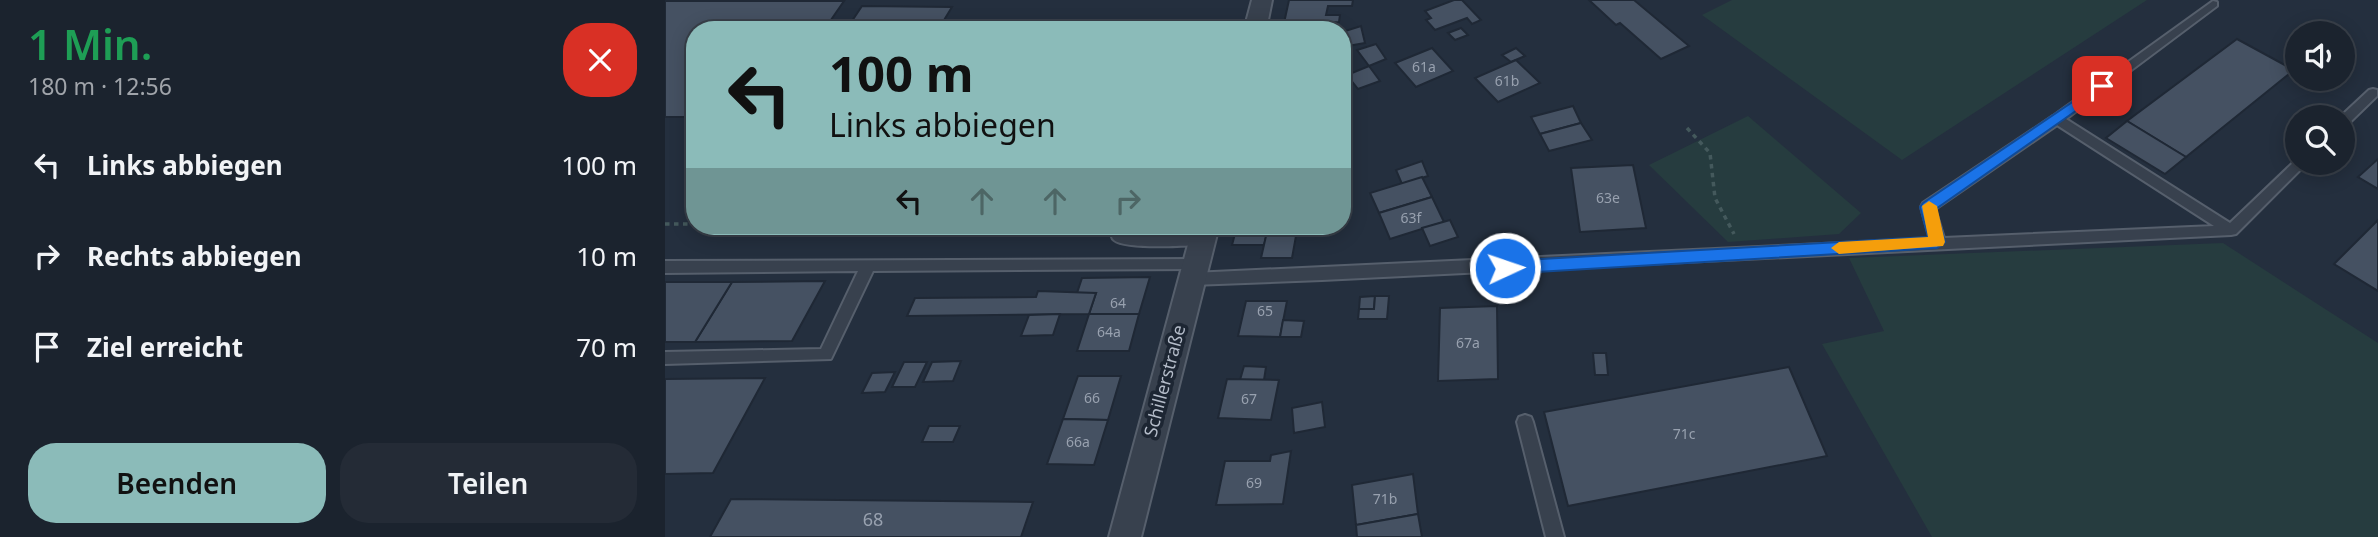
<!DOCTYPE html>
<html lang="de">
<meta charset="utf-8">
<style>
:root{--surface:#1b232e;--page:#242b36;--text:#f1f3f6;--muted:#a0a4aa;--line:#39404a;--accent:#8bbbb9}
body{margin:0;font-family:"Noto Sans",sans-serif;background:var(--page);color:var(--text);height:100vh;display:flex;flex-direction:column;font-size:26px;white-space:nowrap}
*{box-sizing:border-box;margin:0}
p{font-size:23px;color:var(--muted)}
.icon{flex:none;width:38px;height:38px;fill:none;stroke:currentColor;stroke-width:2;stroke-linecap:round;stroke-linejoin:round}
.map{position:relative;flex:1;overflow:hidden}
.panel{display:flex;flex-direction:column;background:var(--surface);width:665px}
.panel>*{flex:none}
.banner{position:absolute;left:21px;top:21px;width:665px;height:214px;border-radius:28px;box-shadow:0 4px 18px #0003,0 0 0 2px var(--line);background:#8bbbb9;color:#111;overflow:hidden}
.tools{position:absolute;left:1620px;top:21px;display:grid;gap:14px}
.tools a{display:grid;place-items:center;width:70px;height:70px;border-radius:50%;background:var(--surface);box-shadow:0 4px 18px #0003,0 0 0 2px var(--line);font-size:35px}
.pin{position:absolute;display:grid;place-items:center;width:60px;height:60px;color:#fff;margin:-30px;border-radius:14px;box-shadow:0 4px 10px #0006}
.me{position:absolute;width:77px;margin:-38px;rotate:87deg;stroke-linejoin:round;filter:drop-shadow(0 0 5px #0008)}
.turn{display:flex;align-items:center;gap:24px;height:147px;padding:0 28px;font-size:32px}
.turn .icon{width:91px;height:91px;stroke-width:2.5}
.turn b{display:block;font-size:49px;line-height:60px}
.lanes{display:flex;align-items:center;height:66px;padding:0 28px;background:#0003;justify-content:center;gap:35px;direction:ltr}
.lanes .off{opacity:.35}
.round{display:grid;place-items:center;flex:none;width:74px;height:74px;border-radius:28px;background:var(--page)}
.summary{display:flex;align-items:center;justify-content:space-between;height:119px;padding:0 28px}
h1{font-size:42px;font-weight:600;line-height:52px;color:#1e9e55}
.cta{display:flex;gap:14px;margin-top:auto;padding:14px 28px}
.cta a{flex:1;height:80px;border-radius:28px;background:var(--accent);color:#111;font-size:28px;font-weight:600;line-height:80px;text-align:center}
.cta a+a{background:var(--page);color:var(--text)}
ul{padding:0;list-style:none}
li{display:flex;align-items:center;gap:21px;height:91px;padding:0 28px}
li div{flex:1}
li b{display:block;font-size:26px}
li em{font-style:normal}
main{display:flex;flex:1;min-height:0}
.map>svg:first-child{display:block}
.green{fill:#263c3f}
.building{fill:#455162;stroke:#1f2835;stroke-width:2}
.lines{fill:none;stroke-linecap:round;stroke-linejoin:round}
.lane-casing{stroke:#565f6c;stroke-width:4}
.street-casing{stroke:#565f6c;stroke-width:4}
.path{stroke:#44595c;stroke-width:3.5;stroke-dasharray:4.5 4.5;stroke-linecap:butt}
.lane{fill:#38414e;fill-rule:evenodd}
.street{fill:#38414e;fill-rule:evenodd}
.route{fill:#1a73e8;stroke:#114b97;stroke-width:2}
.slow{fill:#f59e0b}
.labels{text-anchor:middle;stroke-width:7;stroke-linejoin:round;paint-order:stroke}
.number-label{font-size:14px;fill:#98a1af}
.street-label{font-size:18px;fill:#b4bcc9;stroke:#1d2633}
.near-number-label{font-size:18px;fill:#98a1af}
</style>
<main>
<section class="panel">
<div class="summary"><div><h1>1 Min.</h1><p>180 m · 12:56</p></div><a class="round" style="background:#d93025;color:#fff"><svg class="icon" aria-label="close" viewBox="0 0 24 24"><path d="M6 6l12 12M18 6L6 18"/></svg></a></div>
<ul>
<li><svg class="icon" aria-label="left" viewBox="0 0 24 24"><path d="M17 20v-9H6M10 6l-5 5 5 5"/></svg><div><b>Links abbiegen</b></div><em>100 m</em></li>
<li><svg class="icon" aria-label="right" viewBox="0 0 24 24"><path d="M7 20v-9h11M14 6l5 5-5 5"/></svg><div><b>Rechts abbiegen</b></div><em>10 m</em></li>
<li><svg class="icon" aria-label="arrive" viewBox="0 0 24 24"><path d="M6 21V4h12l-3 4 3 4H6"/></svg><div><b>Ziel erreicht</b></div><em>70 m</em></li>
</ul>
<div class="cta"><a>Beenden</a><a>Teilen</a></div>
</section>
<div class="map">
<svg width="1713" height="537" viewBox="0 0 1713 537">
<rect width="100%" height="100%" fill="#242f3e"/>
<!-- green -->
<g class="green">
<polygon points="1067,0 1482,0 1237,160 1037,15"/>
<polygon points="1083,116 1196,213 1174,234 1063,242 984,165"/>
<polygon points="1558,243 1713,343 1713,537 1267,537 1157,344 1219,331 1184,258"/>
</g>
<!-- building -->
<g class="building">
<polygon points="624,0 688,0 687,6 663,6 661,15 675,15 674,22 619,23"/>
<polygon points="789,0 797,0 816,20 807,24 802,18 770,30 761,20 766,18 760,11"/>
<polygon points="924,0 969,0 1024,46 996,59 955,23 951,25"/>
<polygon points="0,1 179,1 159,30 30,30 30,117 0,117"/>
<polygon points="197,6 287,7 273,30 181,30"/>
<polygon points="696,26 700,43 677,47 677,32"/>
<polygon points="796,28 803,35 790,40 783,33"/>
<polygon points="1572,39 1629,70 1521,157 1462,121"/>
<polygon points="711,44 721,59 704,66 692,50"/>
<polygon points="767,48 788,71 751,87 730,63"/>
<polygon points="851,48 860,56 846,62 837,55"/>
<polygon points="851,60 875,83 833,102 810,78"/>
<polygon points="704,66 715,81 693,89 682,75"/>
<polygon points="908,106 916,123 875,134 866,117"/>
<polygon points="1462,121 1521,157 1500,174 1441,138"/>
<polygon points="916,123 927,140 884,151 875,134"/>
<polygon points="1713,159 1713,189 1693,177"/>
<polygon points="757,161 763,176 737,184 731,170"/>
<polygon points="968,165 981,228 915,232 906,168"/>
<polygon points="757,177 767,197 714,213 705,193"/>
<polygon points="767,197 779,222 725,239 714,213"/>
<polygon points="785,220 793,237 765,246 757,228"/>
<polygon points="1713,220 1713,291 1669,264"/>
<polygon points="572,226 604,226 599,245 567,245"/>
<polygon points="601,236 631,236 627,258 596,258"/>
<polygon points="485,277 474,314 424,314 431,293 412,293 417,278"/>
<polygon points="160,281 127,341 30,342 67,282"/>
<polygon points="0,282 67,282 30,342 0,342"/>
<polygon points="373,291 431,293 424,314 242,316 250,298 371,297"/>
<polygon points="710,296 709,309 694,309 695,297"/>
<polygon points="710,296 724,296 722,319 693,319 694,309 709,309"/>
<polygon points="581,301 622,301 615,337 573,336"/>
<polygon points="832,306 833,379 773,381 775,308"/>
<polygon points="395,314 388,335 356,336 364,315"/>
<polygon points="424,314 474,314 464,351 412,351"/>
<polygon points="618,320 639,321 636,337 615,337"/>
<polygon points="928,353 941,353 943,375 930,375"/>
<polygon points="296,361 288,381 258,382 267,362"/>
<polygon points="239,362 262,362 250,387 227,387"/>
<polygon points="579,366 601,367 599,380 575,380"/>
<polygon points="1124,367 1162,456 903,506 879,412"/>
<polygon points="230,372 220,392 197,393 207,373"/>
<polygon points="413,376 456,376 443,420 398,419"/>
<polygon points="100,378 48,473 0,474 0,379"/>
<polygon points="562,379 614,380 606,420 553,418"/>
<polygon points="657,402 660,427 629,433 627,408"/>
<polygon points="398,419 443,420 429,465 382,464"/>
<polygon points="264,426 295,426 288,442 257,442"/>
<polygon points="626,451 618,504 551,505 560,461 605,461 606,455"/>
<polygon points="748,474 753,514 691,525 687,485"/>
<polygon points="66,499 368,502 356,537 45,537"/>
<polygon points="753,514 757,537 692,537 691,525"/>
</g>
<g class="lines">
<!-- lane casing -->
<g class="lane-casing">
<g id="lane">
<path d="M 1548,1 L 1552,2 L 1552,6 L 1401,119 L 1565,223 L 1631,160 L 1633,163 L 1642,163 L 1571,234 L 1566,235 L 657,280 L 527,285 L 522,283 L 520,279 L 522,275 L 527,273 L 1265,239 L 1256,207 L 1258,203 L 1388,116 ZM 1392,125 L 1549,226 L 1279,238 L 1270,209 Z"/>
<polygon points="1708,89 1712,90 1712,96 1682,125 1678,126 1678,117 1675,117 1704,90"/>
<path d="M 449,226 L 463,226 L 461,234 L 464,236 L 538,235 L 545,240 L 538,245 C 524,245 450,251 447,237 C 446,233 449,230 449,226 Z"/>
<polygon points="532,259 537,260 539,264 537,268 532,269 208,271 166,359 0,364 0,352 156,349 193,271 0,273 0,261"/>
<polygon points="860,415 866,417 868,422 899,537 881,537 852,422 854,417"/>
</g>
</g>
<!-- street casing -->
<g class="street-casing">
<g id="street">
<polygon points="587,0 607,0 601,30 579,30"/>
<polygon points="528,226 554,226 476,537 444,537"/>
</g>
</g>
<!-- path -->
<g class="path">
<polyline points="1022,128 1045,153 1050,198 1069,234"/>
<polyline points="0,224 30,224"/>
</g>
<!-- lane -->
<use href="#lane" class="lane"/>
<!-- street -->
<use href="#street" class="street"/>
</g>
<!-- route -->
<polygon class="route" points="1437,82 1444,86 1442,89 1271,209 1280,242 1272,248 840,274 832,268 840,261 1263,237 1255,207 1258,203"/>
<!-- slow -->
<polygon class="slow" points="1264,201 1272,206 1280,242 1278,246 1174,254 1166,248 1174,242 1263,237 1257,206"/>
<g class="labels">
<!-- number labels -->
<g class="number-label">
<text x="759" y="72">61a</text>
<text x="842" y="86">61b</text>
<text x="943" y="203">63e</text>
<text x="746" y="223">63f</text>
<text x="453" y="308">64</text>
<text x="600" y="316">65</text>
<text x="444" y="337">64a</text>
<text x="803" y="348">67a</text>
<text x="427" y="403">66</text>
<text x="584" y="404">67</text>
<text x="1019" y="439">71c</text>
<text x="413" y="447">66a</text>
<text x="589" y="488">69</text>
<text x="720" y="504">71b</text>
</g>
<!-- street labels -->
<g class="street-label">
<text transform="translate(500 381) rotate(-75)" y="6">Schillerstraße</text>
</g>
<!-- near-number labels -->
<g class="near-number-label">
<text x="208" y="526">68</text>
</g>
</g>
</svg>
<div class="tools">
<a><svg class="icon" aria-label="sound" viewBox="0 0 24 24"><path d="M4 9h4l5-4v14l-5-4H4zM17 9q2 3 0 6"/></svg></a>
<a><svg class="icon" aria-label="search" viewBox="0 0 24 24"><circle cx="10" cy="10" r="6"/><path d="M15 15l6 6"/></svg></a>
</div>
<div class="pin" style="left:1437px;top:86px;background:#d93025"><svg class="icon" aria-label="arrive" viewBox="0 0 24 24"><path d="M6 21V4h12l-3 4 3 4H6"/></svg></div>
<svg class="me" style="left:840px;top:268px" viewBox="-20 -20 40 40"><circle r="17" fill="#1a73e8" stroke="#fff" stroke-width="3"/><path d="M0-11L8 9 0 5-8 9z" fill="#fff"/></svg>
<div class="banner">
<div class="turn"><svg class="icon" aria-label="left" viewBox="0 0 24 24"><path d="M17 20v-9H6M10 6l-5 5 5 5"/></svg><div><b>100 m</b>Links abbiegen</div></div>
<div class="lanes"><svg class="icon" aria-label="left" viewBox="0 0 24 24"><path d="M17 20v-9H6M10 6l-5 5 5 5"/></svg><svg class="icon off" aria-label="ahead" viewBox="0 0 24 24"><path d="M12 20V5M6 11l6-6 6 6"/></svg><svg class="icon off" aria-label="ahead" viewBox="0 0 24 24"><path d="M12 20V5M6 11l6-6 6 6"/></svg><svg class="icon off" aria-label="right" viewBox="0 0 24 24"><path d="M7 20v-9h11M14 6l5 5-5 5"/></svg></div>
</div>
</div>
</main>
